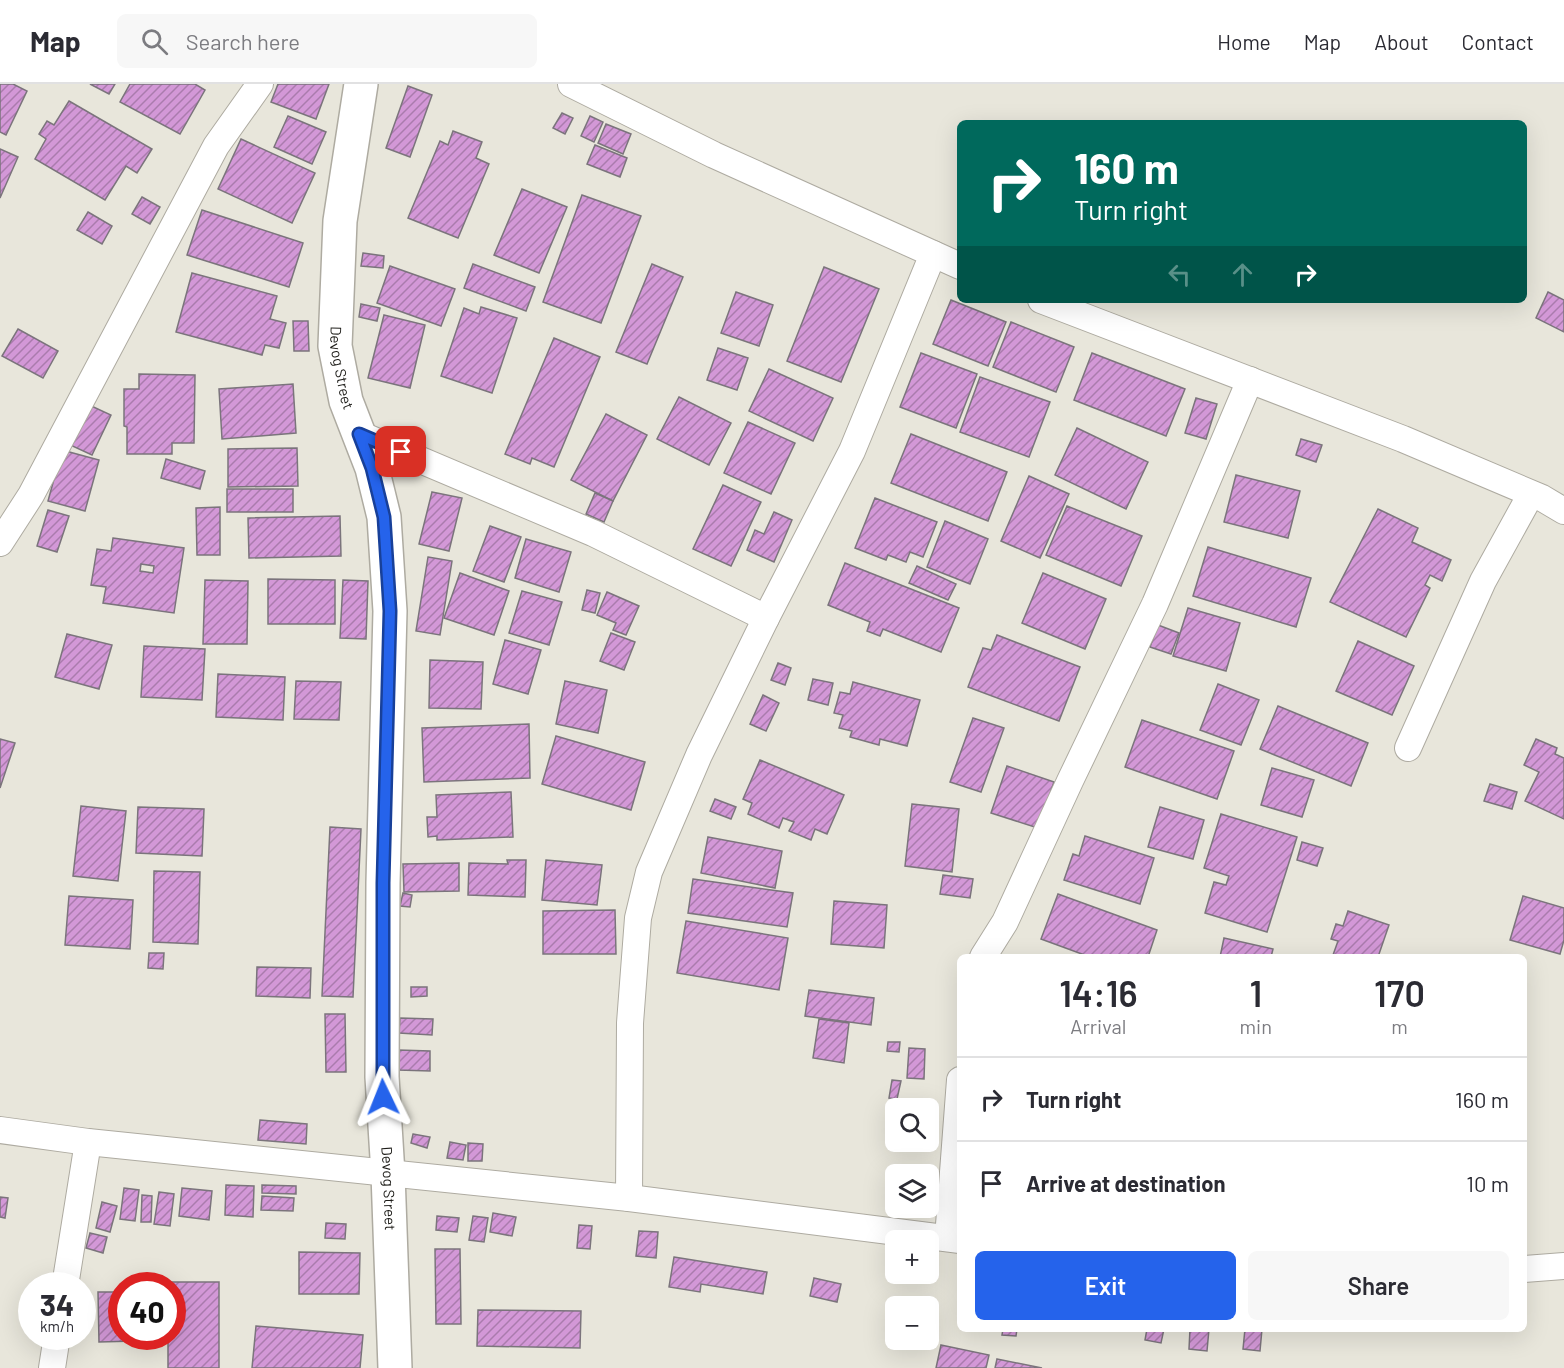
<!DOCTYPE html>
<meta charset="utf-8">
<style>
:root{--surface:#fff;--page:#f7f7f7;--text:#2b2b33;--muted:#7c7c81;--line:#e1e1e2;--accent:#2563eb}
body{margin:0;font-family:Barlow,sans-serif;background:var(--page);color:var(--text);height:100vh;display:flex;flex-direction:column;font-size:22px;white-space:nowrap}
*{box-sizing:border-box;margin:0}
p{font-size:20px;color:var(--muted)}
.icon{flex:none;width:33px;height:33px;fill:none;stroke:currentColor;stroke-width:2;stroke-linecap:round;stroke-linejoin:round}
.map{position:relative;flex:1;overflow:hidden}
.side{position:absolute;left:957px;top:870px;width:570px;height:378px;display:flex;flex-direction:column;background:var(--surface);border-radius:9px;box-shadow:0 6px 24px #0002}
.side>*{flex:none}
.guide{position:absolute;left:957px;top:36px;width:570px;height:183px;border-radius:9px;box-shadow:0 6px 24px #0002;background:#00695c;color:#fff;overflow:hidden}
.controls{position:absolute;left:885px;top:1014px;display:grid;gap:12px}
.controls a{display:grid;place-items:center;width:54px;height:54px;border-radius:9px;background:var(--surface);box-shadow:0 6px 24px #0002;font-size:30px}
.speed{position:absolute;left:18px;top:1188px;display:flex;gap:12px;font-size:30px;font-weight:700;text-align:center}
.speed>*{display:grid;place-content:center;width:78px;height:78px;border-radius:50%;background:var(--surface);box-shadow:0 6px 24px #0002;line-height:1}
.speed small{font-size:15px;font-weight:400}
.speed .limit{border:9px solid #d22;background:#fff;color:#111}
.pin{position:absolute;display:grid;place-items:center;width:51px;height:51px;color:#fff;margin:-26px;border-radius:12px;box-shadow:0 3px 9px #0006}
.me{position:absolute;width:66px;margin:-33px;rotate:358deg;stroke-linejoin:round;filter:drop-shadow(0 0 4px #0008)}
.turn{display:flex;align-items:center;gap:21px;height:126px;padding:0 18px;font-size:27px}
.turn .icon{width:78px;height:78px;stroke-width:2.5}
.turn b{display:block;font-size:42px;line-height:51px}
.lanes{display:flex;align-items:center;height:57px;padding:0 18px;background:#0003;justify-content:center;gap:30px;direction:ltr}
.lanes .off{opacity:.35}
.eta{display:flex;justify-content:space-evenly;align-items:center;height:102px;text-align:center}
.eta b{font-size:36px;font-weight:600;line-height:42px}
.cta{display:flex;gap:12px;margin-top:auto;padding:12px 18px}
.cta a{flex:1;height:69px;border-radius:9px;background:var(--accent);color:#fff;font-size:24px;font-weight:600;line-height:69px;text-align:center}
.cta a+a{background:var(--page);color:var(--text)}
ul{padding:0;list-style:none}
li{display:flex;align-items:center;gap:18px;height:84px;padding:0 18px;border-top:2px solid var(--line)}
li div{flex:1}
li b{display:block;font-size:22px}
li em{font-style:normal}
header{display:flex;align-items:center;gap:36px;box-sizing:border-box;height:84px;padding:0 30px;background:var(--surface);border-bottom:2px solid var(--line)}
header strong{font-size:28px}
nav{display:flex;gap:33px;margin-inline-start:auto;font-size:21px}
.search{width:420px;height:54px;background:var(--page);display:flex;align-items:center;gap:15px;box-sizing:border-box;padding:0 21px;border-radius:9px;color:var(--muted);font-size:22px}
.map>svg:first-child{display:block}
.building{fill:url(#building-hatch);stroke:#7b747c;stroke-width:1.5;fill-rule:evenodd}
.lines{fill:none;stroke-linecap:round;stroke-linejoin:round}
.street-casing{stroke:#aeaba1;stroke-width:28}
.secondary-casing{stroke:#aeaba1;stroke-width:36}
.street{stroke:#fff;stroke-width:26}
.secondary{stroke:#fff;stroke-width:33}
.route-casing{stroke:#184099;stroke-width:15}
.route{stroke:#2563eb;stroke-width:10}
.labels{text-anchor:middle;stroke-width:6;stroke-linejoin:round;paint-order:stroke}
.street-label{font-size:15px;fill:#1c1b17;stroke:#e8e6db}
</style>
<header>
<strong>Map</strong>
<div class="search"><svg class="icon" aria-label="search" viewBox="0 0 24 24"><circle cx="10" cy="10" r="6"/><path d="M15 15l6 6"/></svg>Search here</div>
<nav><a>Home</a><a>Map</a><a>About</a><a>Contact</a></nav>
</header>
<div class="map">
<svg width="1564" height="1284" viewBox="0 0 1564 1284">
<defs>
<pattern id="building-hatch" width="6" height="6" patternUnits="userSpaceOnUse" patternTransform="scale(1.5)"><rect width="6" height="6" fill="#d398d7"/><path d="M-1 1l2-2M0 6l6-6M5 7l2-2" fill="none" stroke="#aa7bad"/></pattern>
</defs>
<rect width="100%" height="100%" fill="#e8e6db"/>
<!-- building -->
<g class="building">
<polygon points="0,0 13,0 27,7 6,51 0,48"/>
<polygon points="90,0 115,0 109,10"/>
<polygon points="130,0 195,0 205,6 180,50 120,18"/>
<polygon points="278,0 329,0 316,35 271,18"/>
<polygon points="408,2 432,11 410,73 386,64"/>
<polygon points="69,17 152,65 137,89 126,82 105,116 35,75 46,55 39,50 47,37 54,41"/>
<polygon points="562,29 573,34 565,50 553,44"/>
<polygon points="288,32 326,48 312,80 274,63"/>
<polygon points="590,32 603,38 594,58 581,52"/>
<polygon points="606,40 631,50 623,70 598,59"/>
<polygon points="453,47 482,58 476,74 489,80 458,154 408,134 440,57 448,61"/>
<polygon points="241,55 315,89 292,139 218,105"/>
<polygon points="595,61 627,74 620,93 587,80"/>
<polygon points="0,65 18,73 0,114"/>
<polygon points="522,105 567,123 539,189 494,171"/>
<polygon points="582,111 641,132 601,239 543,218"/>
<polygon points="142,113 160,123 150,140 132,130"/>
<polygon points="202,126 303,159 289,203 187,171"/>
<polygon points="88,128 112,142 102,160 77,146"/>
<polygon points="363,169 384,172 383,184 361,182"/>
<polygon points="473,180 535,203 526,227 464,204"/>
<polygon points="652,180 683,193 647,280 616,268"/>
<polygon points="390,182 455,205 441,242 377,219"/>
<polygon points="824,183 879,205 841,298 787,277"/>
<polygon points="192,189 277,212 270,235 286,239 279,264 265,261 262,271 176,248"/>
<polygon points="736,208 773,221 759,262 721,249"/>
<polygon points="1548,208 1564,216 1564,248 1536,234"/>
<polygon points="951,216 1006,238 988,282 933,260"/>
<polygon points="361,220 380,224 377,237 359,233"/>
<polygon points="481,223 517,234 492,309 441,292 464,224 479,230"/>
<polygon points="384,231 425,241 410,304 368,294"/>
<polygon points="293,237 308,237 309,267 294,267"/>
<polygon points="1011,238 1074,263 1056,308 993,283"/>
<polygon points="18,245 58,267 43,294 2,272"/>
<polygon points="554,254 600,273 554,383 532,374 530,380 505,370"/>
<polygon points="718,264 748,274 737,306 707,296"/>
<polygon points="921,269 977,290 956,344 900,323"/>
<polygon points="1092,269 1185,305 1166,352 1074,316"/>
<polygon points="769,285 833,314 813,357 749,327"/>
<polygon points="139,290 195,291 194,359 172,359 172,370 127,370 127,343 124,342 124,305 139,305"/>
<polygon points="980,293 1050,318 1029,373 960,348"/>
<polygon points="293,300 296,349 222,355 219,305"/>
<polygon points="679,313 731,339 709,381 657,355"/>
<polygon points="1196,314 1217,320 1206,355 1185,349"/>
<polygon points="87,320 111,331 92,371 68,360"/>
<polygon points="606,330 647,351 613,417 571,396"/>
<polygon points="748,338 795,359 771,410 724,389"/>
<polygon points="1077,344 1148,378 1126,425 1055,391"/>
<polygon points="911,350 1007,388 988,437 891,399"/>
<polygon points="1301,355 1322,361 1316,378 1296,371"/>
<polygon points="297,364 298,402 228,403 228,365"/>
<polygon points="62,366 99,376 85,427 48,417"/>
<polygon points="166,375 205,387 200,405 161,394"/>
<polygon points="1236,391 1300,407 1288,454 1224,438"/>
<polygon points="1029,392 1069,410 1040,474 1001,457"/>
<polygon points="723,401 761,418 731,482 693,465"/>
<rect x="227" y="405" width="66" height="23"/>
<polygon points="432,408 462,414 449,467 419,460"/>
<polygon points="595,409 613,417 604,438 586,430"/>
<polygon points="875,414 937,438 923,473 910,468 906,478 888,471 886,476 855,464"/>
<polygon points="1067,422 1142,452 1121,502 1046,471"/>
<polygon points="220,423 220,471 197,471 196,424"/>
<polygon points="1378,425 1418,444 1412,458 1451,476 1442,497 1430,491 1425,501 1430,504 1406,553 1330,518"/>
<polygon points="48,426 69,432 57,468 37,462"/>
<polygon points="774,428 792,436 774,478 747,466 755,446 764,450"/>
<polygon points="340,432 341,472 249,474 248,434"/>
<polygon points="945,437 988,455 970,500 927,483"/>
<polygon points="490,442 521,453 504,498 473,487"/>
<path d="M 113,454 L 184,464 L 174,529 L 103,519 L 106,503 L 91,501 L 97,465 L 111,467 ZM 141,480 L 154,482 L 153,489 L 140,487 Z"/>
<polygon points="526,455 571,468 559,508 515,494"/>
<polygon points="1208,463 1311,494 1296,543 1193,512"/>
<polygon points="428,473 452,477 440,551 416,547"/>
<polygon points="845,479 959,524 941,568 883,545 880,552 867,547 870,538 828,521"/>
<polygon points="917,482 956,500 948,516 909,499"/>
<polygon points="460,489 509,507 494,551 444,534"/>
<polygon points="1043,489 1106,515 1085,565 1022,539"/>
<polygon points="268,495 335,496 335,540 268,540"/>
<polygon points="205,496 248,497 247,560 203,560"/>
<polygon points="343,496 368,497 366,555 340,554"/>
<polygon points="587,506 600,509 595,529 582,526"/>
<polygon points="522,507 562,518 549,561 509,549"/>
<polygon points="607,508 639,522 626,551 613,546 616,539 597,531"/>
<polygon points="1188,524 1240,539 1226,587 1173,572"/>
<polygon points="1158,541 1179,549 1171,570 1150,563"/>
<polygon points="611,549 635,558 624,586 600,577"/>
<polygon points="67,550 112,561 99,605 55,593"/>
<polygon points="997,551 1080,583 1059,637 968,603 983,564 991,566"/>
<polygon points="505,556 541,566 528,610 493,600"/>
<polygon points="1358,557 1414,582 1392,631 1336,607"/>
<polygon points="144,562 205,565 202,616 141,613"/>
<polygon points="430,576 483,578 481,625 429,624"/>
<polygon points="778,579 791,584 785,601 771,596"/>
<polygon points="218,590 285,593 283,636 216,633"/>
<polygon points="813,595 833,599 828,621 808,616"/>
<polygon points="296,597 341,598 339,636 294,635"/>
<polygon points="565,597 607,606 598,649 556,640"/>
<polygon points="853,598 920,616 907,662 880,655 879,661 850,653 852,647 839,644 843,631 834,629 840,608 850,610"/>
<polygon points="1218,600 1259,616 1241,661 1200,646"/>
<polygon points="763,611 779,619 766,647 750,640"/>
<polygon points="1278,622 1368,659 1351,702 1260,665"/>
<polygon points="973,634 1004,644 981,708 950,698"/>
<polygon points="1142,636 1234,667 1217,715 1125,683"/>
<polygon points="529,640 530,694 424,698 422,644"/>
<polygon points="556,652 645,678 631,726 542,700"/>
<polygon points="0,655 15,659 0,704"/>
<polygon points="1536,655 1557,664 1555,670 1564,674 1564,735 1525,717 1539,688 1524,681"/>
<polygon points="760,676 844,711 827,750 815,745 811,756 789,747 794,738 783,734 779,744 748,730 752,719 743,715"/>
<polygon points="1007,682 1054,698 1038,744 991,729"/>
<polygon points="1272,684 1314,696 1302,733 1261,721"/>
<polygon points="1490,700 1517,708 1512,725 1484,717"/>
<polygon points="511,708 513,753 437,756 437,752 428,753 427,733 437,733 436,711"/>
<polygon points="715,715 736,723 731,735 710,727"/>
<polygon points="912,720 959,725 952,788 905,782"/>
<polygon points="81,722 126,727 118,797 73,792"/>
<polygon points="138,723 204,725 202,772 136,769"/>
<polygon points="1160,723 1204,736 1193,775 1148,763"/>
<polygon points="1221,730 1297,753 1267,848 1205,829 1214,798 1226,801 1229,792 1204,784"/>
<polygon points="330,743 361,745 353,913 322,912"/>
<polygon points="1085,752 1154,774 1140,820 1064,796 1073,770 1079,772"/>
<polygon points="708,753 782,767 775,804 701,789"/>
<polygon points="1302,758 1323,764 1317,782 1297,776"/>
<polygon points="507,776 526,776 525,813 468,811 469,779 508,780"/>
<polygon points="546,776 602,781 597,821 542,816"/>
<polygon points="459,779 459,807 404,808 403,780"/>
<polygon points="154,787 200,788 198,860 153,858"/>
<polygon points="943,791 973,795 970,814 940,810"/>
<polygon points="693,795 793,809 787,843 688,829"/>
<polygon points="403,809 412,811 410,823 400,822"/>
<polygon points="1058,810 1157,846 1148,873 1090,873 1041,855"/>
<polygon points="69,812 133,816 130,865 65,861"/>
<polygon points="1523,812 1564,824 1564,856 1560,870 1510,856"/>
<polygon points="834,817 887,821 884,864 831,860"/>
<polygon points="615,826 616,870 543,870 543,827"/>
<polygon points="1348,827 1389,841 1378,873 1333,871 1338,857 1331,855 1336,840 1343,842"/>
<polygon points="686,837 788,854 779,906 677,889"/>
<polygon points="1224,854 1273,865 1271,873 1220,873"/>
<polygon points="149,869 164,869 163,885 148,884"/>
<polygon points="257,883 311,884 310,914 256,912"/>
<polygon points="411,903 427,903 427,912 411,913"/>
<polygon points="809,906 874,914 871,941 805,932"/>
<polygon points="325,930 345,930 346,988 326,988"/>
<polygon points="400,934 433,935 432,951 399,949"/>
<polygon points="819,935 849,939 844,979 813,974"/>
<polygon points="888,958 900,958 899,968 887,967"/>
<polygon points="909,964 925,965 924,995 907,994"/>
<polygon points="398,966 430,967 430,987 398,986"/>
<polygon points="892,996 901,997 897,1015 889,1014"/>
<polygon points="260,1036 307,1040 306,1060 258,1056"/>
<polygon points="413,1050 430,1053 427,1064 411,1059"/>
<polygon points="450,1058 466,1061 463,1076 447,1074"/>
<polygon points="468,1059 483,1060 482,1077 468,1077"/>
<polygon points="226,1101 254,1102 253,1133 225,1131"/>
<polygon points="262,1101 296,1102 296,1110 262,1109"/>
<polygon points="124,1104 139,1106 135,1137 120,1135"/>
<polygon points="182,1104 212,1107 209,1136 179,1132"/>
<polygon points="159,1108 174,1110 170,1142 154,1140"/>
<polygon points="142,1111 152,1112 151,1138 141,1138"/>
<polygon points="262,1112 294,1114 293,1127 261,1126"/>
<polygon points="0,1113 8,1114 5,1134 0,1133"/>
<polygon points="102,1118 117,1122 110,1148 96,1144"/>
<polygon points="493,1129 516,1133 512,1152 490,1148"/>
<polygon points="437,1132 459,1134 457,1148 436,1146"/>
<polygon points="473,1132 488,1134 484,1158 469,1156"/>
<polygon points="326,1139 346,1140 345,1155 325,1154"/>
<polygon points="579,1141 592,1142 590,1165 577,1164"/>
<polygon points="639,1147 658,1148 656,1174 636,1172"/>
<polygon points="90,1149 107,1153 103,1169 86,1164"/>
<polygon points="435,1165 460,1165 461,1240 436,1240"/>
<polygon points="299,1168 360,1169 359,1210 299,1210"/>
<polygon points="674,1173 767,1188 763,1210 701,1200 700,1208 669,1203"/>
<polygon points="814,1194 841,1200 837,1218 810,1212"/>
<polygon points="169,1198 219,1198 219,1284 168,1284 168,1252 172,1252 172,1202 169,1202"/>
<polygon points="98,1208 122,1208 122,1252 135,1252 135,1257 99,1258"/>
<polygon points="478,1226 581,1227 580,1264 477,1262"/>
<polygon points="256,1242 363,1251 360,1284 252,1284"/>
<polygon points="1003,1245 1017,1245 1016,1252 1002,1251"/>
<polygon points="1147,1245 1164,1245 1161,1259 1145,1256"/>
<polygon points="1190,1245 1209,1245 1207,1267 1189,1265"/>
<polygon points="1245,1245 1262,1245 1260,1267 1243,1265"/>
<polygon points="941,1261 989,1271 986,1284 936,1284"/>
<polygon points="997,1275 1042,1284 995,1284"/>
</g>
<g class="lines">
<!-- street casing -->
<g class="street-casing">
<g id="street">
<polyline points="571,0 714,71 960,182"/>
<polyline points="1041,216 1403,355 1542,414 1564,427"/>
<polyline points="359,350 593,449 766,534"/>
<polyline points="0,459 31,411 216,62 260,0"/>
<polyline points="1408,664 1483,497 1531,410"/>
<polyline points="983,873 1005,838 1070,697 1155,520 1250,296"/>
<polyline points="0,1046 88,1058 629,1114 960,1156"/>
<polyline points="629,1114 630,939 638,834 649,788 699,671 766,534 852,367 933,170"/>
<polyline points="948,1154 960,996"/>
<polyline points="1524,1185 1564,1182"/>
<polyline points="65,1202 88,1058"/>
<polyline points="52,1284 57,1252"/>
</g>
</g>
<!-- secondary casing -->
<g class="secondary-casing">
<g id="secondary">
<path id="s1" d="M 361,0 L 340,137 L 335,262 L 346,317 L 372,384 L 384,433 L 390,527 L 383,799 L 382,993 L 388,1090 L 395,1284"/>
</g>
</g>
<!-- street -->
<use href="#street" class="street"/>
<!-- secondary -->
<use href="#secondary" class="secondary"/>
</g>
<g class="lines">
<!-- route casing -->
<g class="route-casing">
<polyline id="route" points="383,1013 383,799 390,527 384,433 372,384 359,350 401,368"/>
</g>
<!-- route -->
<use href="#route" class="route"/>
</g>
<g class="labels">
<!-- street labels -->
<g class="street-label">
<text dy="5" stroke="none"><textPath href="#s1" startOffset="286">Devog Street</textPath></text>
<text dy="5" stroke="none"><textPath href="#s1" startOffset="1114">Devog Street</textPath></text>
</g>
</g>
</svg>
<div class="controls">
<a><svg class="icon" aria-label="search" viewBox="0 0 24 24"><circle cx="10" cy="10" r="6"/><path d="M15 15l6 6"/></svg></a>
<a><svg class="icon" aria-label="layers" viewBox="0 0 24 24"><path d="M12 4l9 5-9 5-9-5zM3 14l9 5 9-5"/></svg></a>
<a>+</a>
<a>−</a>
</div>
<div class="speed"><div>34<small>km/h</small></div><div class="limit">40</div></div>
<div class="pin" style="left:401px;top:368px;background:#d93025"><svg class="icon" aria-label="arrive" viewBox="0 0 24 24"><path d="M6 21V4h12l-3 4 3 4H6"/></svg></div>
<svg class="me" style="left:383px;top:1013px" viewBox="-20 -20 40 40"><path d="M0-17L14 15 0 8-14 15z" fill="#2563eb" stroke="#fff" stroke-width="4"/></svg>
<div class="guide">
<div class="turn"><svg class="icon" aria-label="right" viewBox="0 0 24 24"><path d="M7 20v-9h11M14 6l5 5-5 5"/></svg><div><b>160 m</b>Turn right</div></div>
<div class="lanes"><svg class="icon off" aria-label="left" viewBox="0 0 24 24"><path d="M17 20v-9H6M10 6l-5 5 5 5"/></svg><svg class="icon off" aria-label="ahead" viewBox="0 0 24 24"><path d="M12 20V5M6 11l6-6 6 6"/></svg><svg class="icon" aria-label="right" viewBox="0 0 24 24"><path d="M7 20v-9h11M14 6l5 5-5 5"/></svg></div>
</div>
<section class="side">
<div class="eta">
<div><b>14:16</b><p>Arrival</p></div>
<div><b>1</b><p>min</p></div>
<div><b>170</b><p>m</p></div>
</div>
<ul>
<li><svg class="icon" aria-label="right" viewBox="0 0 24 24"><path d="M7 20v-9h11M14 6l5 5-5 5"/></svg><div><b>Turn right</b></div><em>160 m</em></li>
<li><svg class="icon" aria-label="arrive" viewBox="0 0 24 24"><path d="M6 21V4h12l-3 4 3 4H6"/></svg><div><b>Arrive at destination</b></div><em>10 m</em></li>
</ul>
<div class="cta"><a>Exit</a><a>Share</a></div>
</section>
</div>
